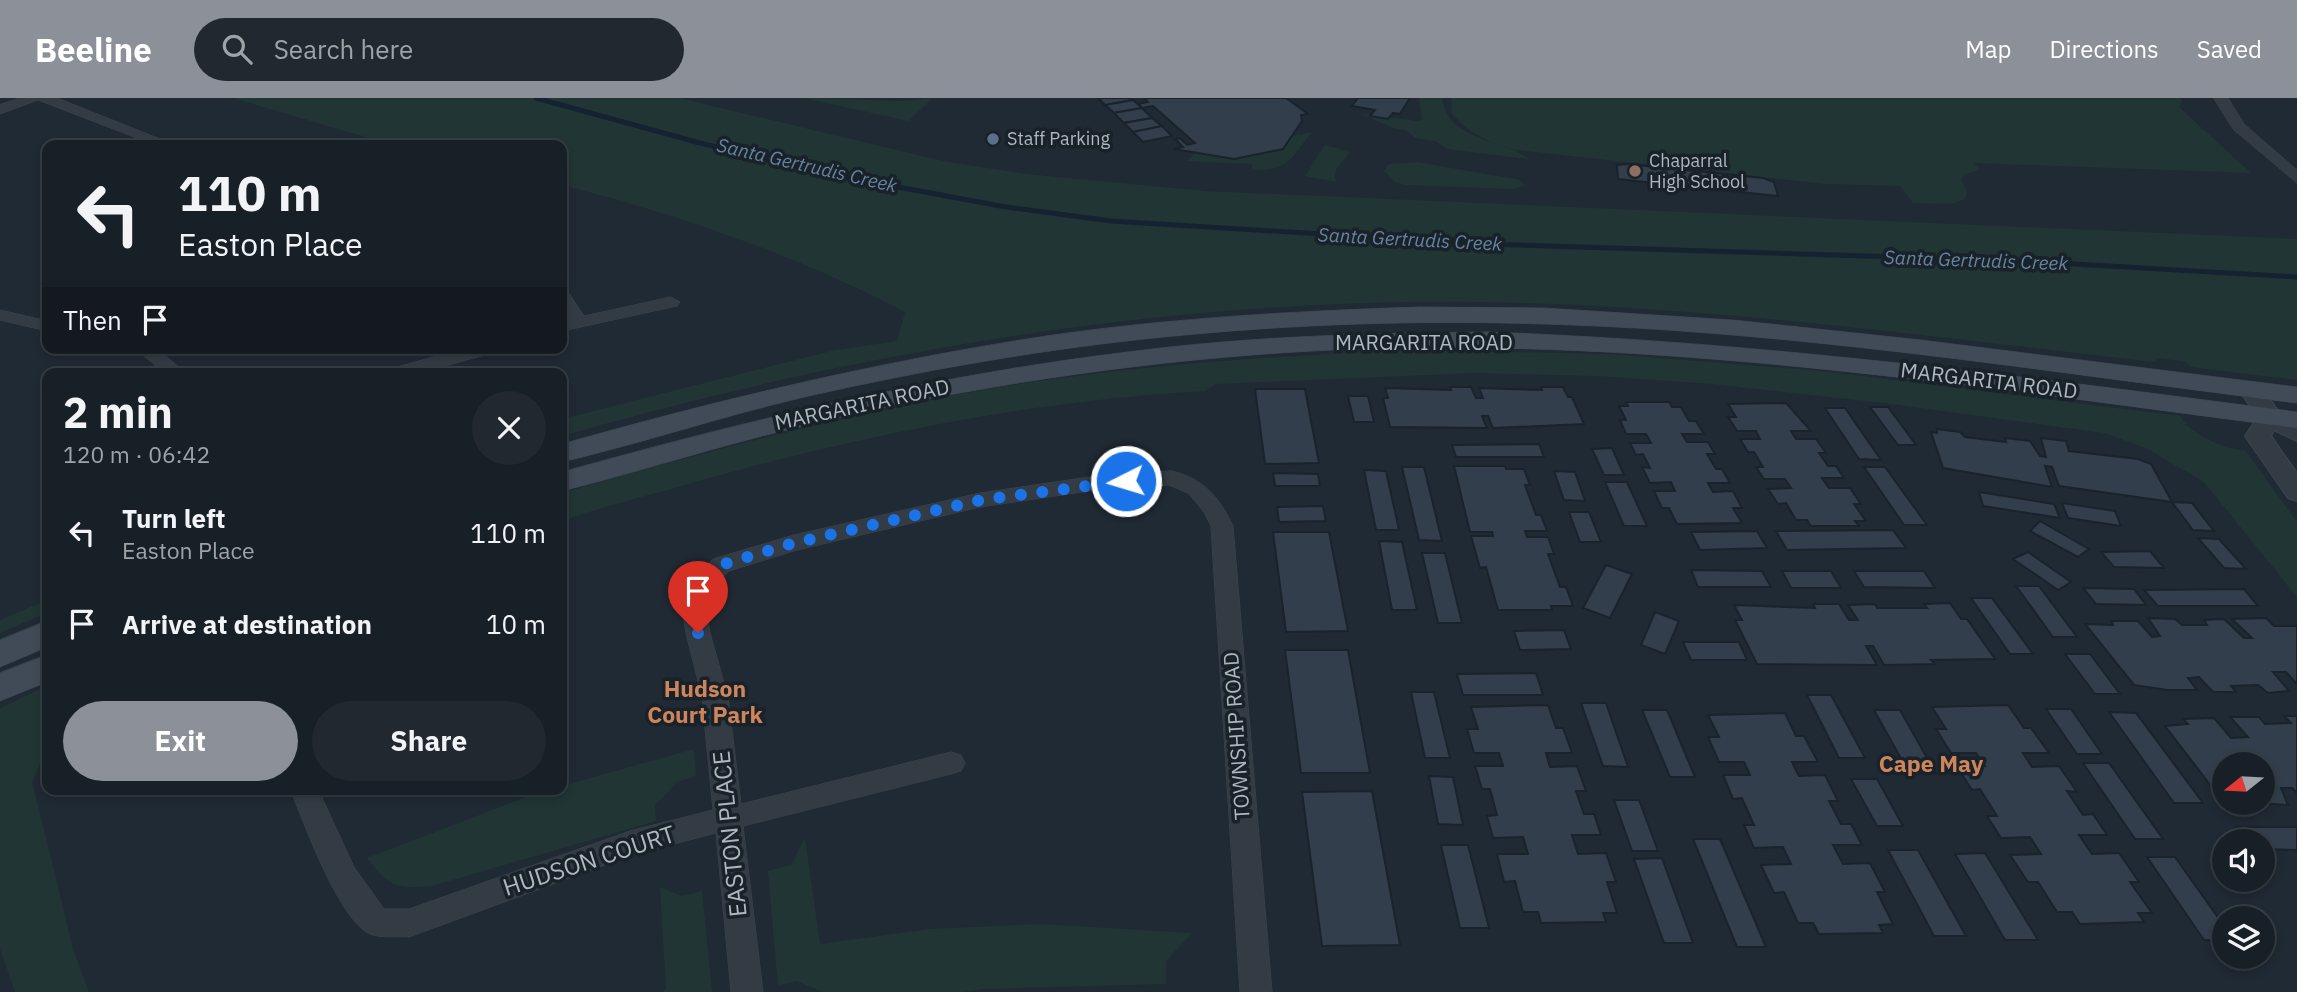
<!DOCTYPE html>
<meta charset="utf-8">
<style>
:root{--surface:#182027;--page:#21282f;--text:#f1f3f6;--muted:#9fa3a7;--line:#363e44;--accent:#8c9099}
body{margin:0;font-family:"IBM Plex Sans",sans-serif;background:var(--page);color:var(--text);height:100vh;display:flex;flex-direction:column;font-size:26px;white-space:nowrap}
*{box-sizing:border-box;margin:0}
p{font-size:23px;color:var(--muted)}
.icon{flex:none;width:38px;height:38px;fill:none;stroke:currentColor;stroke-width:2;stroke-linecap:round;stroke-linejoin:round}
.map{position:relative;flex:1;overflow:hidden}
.drawer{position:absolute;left:42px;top:270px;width:525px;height:427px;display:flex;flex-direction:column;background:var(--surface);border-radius:14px;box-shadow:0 4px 10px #0003,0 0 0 2px var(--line)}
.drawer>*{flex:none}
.top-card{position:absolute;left:42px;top:42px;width:525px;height:214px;border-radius:14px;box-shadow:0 4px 10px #0003,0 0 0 2px var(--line);background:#182027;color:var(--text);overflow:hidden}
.needle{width:46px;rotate:252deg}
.tools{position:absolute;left:2212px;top:654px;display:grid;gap:14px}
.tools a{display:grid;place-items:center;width:63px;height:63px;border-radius:50%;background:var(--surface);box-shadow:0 4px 10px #0003,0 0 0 2px var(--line);font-size:35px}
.pin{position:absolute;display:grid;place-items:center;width:60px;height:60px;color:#fff;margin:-72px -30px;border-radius:50% 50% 50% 0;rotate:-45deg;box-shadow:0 0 7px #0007}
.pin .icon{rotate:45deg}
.me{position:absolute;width:77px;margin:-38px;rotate:265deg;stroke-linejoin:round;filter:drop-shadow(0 0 5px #0008)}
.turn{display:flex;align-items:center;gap:24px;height:147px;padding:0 21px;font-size:32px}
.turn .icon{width:91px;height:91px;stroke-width:2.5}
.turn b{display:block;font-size:49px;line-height:60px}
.then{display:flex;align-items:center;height:66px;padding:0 21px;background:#0003;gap:14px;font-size:26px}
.round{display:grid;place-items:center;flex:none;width:74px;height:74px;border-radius:37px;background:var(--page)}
.head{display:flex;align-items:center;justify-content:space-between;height:119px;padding:0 21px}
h1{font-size:42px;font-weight:700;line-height:52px}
.primary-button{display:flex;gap:14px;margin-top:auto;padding:14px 21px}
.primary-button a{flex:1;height:80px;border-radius:42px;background:var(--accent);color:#fff;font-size:28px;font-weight:700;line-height:80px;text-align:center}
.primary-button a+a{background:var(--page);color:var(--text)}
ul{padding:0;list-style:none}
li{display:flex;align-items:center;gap:21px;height:91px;padding:0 21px}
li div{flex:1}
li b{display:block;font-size:26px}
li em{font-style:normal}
header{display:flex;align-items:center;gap:42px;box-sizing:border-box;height:98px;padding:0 35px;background:var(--accent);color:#fff}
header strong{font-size:33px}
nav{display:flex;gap:38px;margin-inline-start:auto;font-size:24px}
.search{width:490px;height:63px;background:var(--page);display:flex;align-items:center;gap:18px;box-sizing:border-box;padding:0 24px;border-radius:38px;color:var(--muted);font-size:26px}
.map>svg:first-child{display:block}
.green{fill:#213535}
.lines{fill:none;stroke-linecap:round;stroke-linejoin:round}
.stream{stroke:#142231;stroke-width:5}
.building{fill:#323e4b;stroke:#1a232b;stroke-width:2}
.minor-casing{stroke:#3c454f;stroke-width:1}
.tertiary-casing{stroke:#3c454f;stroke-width:2}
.secondary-casing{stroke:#3c454f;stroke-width:1}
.minor{fill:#333c45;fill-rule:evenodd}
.tertiary{fill:#333c45;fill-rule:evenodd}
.secondary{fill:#414b58;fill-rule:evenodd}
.route{stroke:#1a73e8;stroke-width:12;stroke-dasharray:0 21.6}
.service-dot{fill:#5c6f8a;stroke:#192129;stroke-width:2.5}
.education-dot{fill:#8d6e63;stroke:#192129;stroke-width:2.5}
.labels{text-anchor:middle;stroke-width:7;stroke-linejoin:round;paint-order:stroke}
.far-poi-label{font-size:18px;fill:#adb7c2;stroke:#192129;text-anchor:start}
.far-water-label{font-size:19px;font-style:italic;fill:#6684a1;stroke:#192129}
.street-label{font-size:21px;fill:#adb7c2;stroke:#192129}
.neighbourhood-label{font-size:23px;font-weight:bold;fill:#ce855c;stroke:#192129}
.near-street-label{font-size:24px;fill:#adb7c2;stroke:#192129}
</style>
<header>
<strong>Beeline</strong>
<div class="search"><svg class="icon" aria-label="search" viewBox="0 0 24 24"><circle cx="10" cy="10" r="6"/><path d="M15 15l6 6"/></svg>Search here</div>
<nav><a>Map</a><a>Directions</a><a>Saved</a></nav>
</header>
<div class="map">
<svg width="2297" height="894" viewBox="0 0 2297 894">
<rect width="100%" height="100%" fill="#202a34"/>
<!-- green -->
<g class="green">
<path d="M 233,0 L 679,0 L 943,63 L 1026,76 L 1205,93 L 2297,141 L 2297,282 L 2191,269 L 2184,263 L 2156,260 L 2155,264 C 1930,239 1705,207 1479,204 C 1168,200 860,253 562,338 L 562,321 L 831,253 L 897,243 L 905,214 C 798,158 678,116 562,87 L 562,47 L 392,47 Z"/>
<polygon points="804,0 903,3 933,0 908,23"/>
<path d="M 1419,0 L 1442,0 C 1448,44 1503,40 1529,61 L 1447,51 L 1435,43 L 1415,40 L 1406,32 L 1396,31 L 1359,15 L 1417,23 L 1422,22 Z"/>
<path d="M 1451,0 L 2180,0 L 2182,2 L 2179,9 L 2251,75 L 1974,65 L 1980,72 L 1965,76 L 1961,82 L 1967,94 L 1965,101 L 1952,106 L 1913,105 L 1900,88 L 1825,86 L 1517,52 C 1492,46 1468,36 1452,15 Z"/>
<path d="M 1312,34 C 1291,60 1289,73 1252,72 L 1252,66 L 1187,63 L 1195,54 L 1234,61 L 1283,51 L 1292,38 Z"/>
<path d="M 1325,47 L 1350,54 C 1343,65 1332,69 1336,84 L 1305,78 Z"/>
<polygon points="1418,64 1520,82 1525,88 1512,91 1406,87 1394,84 1384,73 1389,66"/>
<path d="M 1402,252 L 1610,256 L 1822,273 L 2180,318 C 2193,339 2223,350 2246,353 L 2297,424 L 2297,499 L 2204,384 L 2146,350 L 2104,335 L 1884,305 L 1713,286 L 1597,278 L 1474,275 L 1215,286 L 1205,293 C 1032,303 866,336 699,383 C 654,396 607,407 562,423 L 562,395 C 728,348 897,301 1069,279 C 1179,264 1290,258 1402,252 Z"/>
<polygon points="47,502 47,515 0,535 0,522"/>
<polygon points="47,588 47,649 32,684 74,854 89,894 15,894 0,851 0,610"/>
<path d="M 694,651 L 696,678 L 677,684 L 655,708 L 656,723 L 432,788 C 396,791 389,789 367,760 L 534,696 L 562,691 L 562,688 Z"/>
<polygon points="805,740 820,846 930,831 1040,826 1192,835 1166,863 1166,886 984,891 962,894 823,894 796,883 778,888 768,773 791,767"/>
<polygon points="660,789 682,798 702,793 712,894 663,894 666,890"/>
</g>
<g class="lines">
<!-- stream -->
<polyline class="stream" points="536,0 700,45 838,78 1006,109 1111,123 1483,146 2024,163 2297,179"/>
</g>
<!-- building -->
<g class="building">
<polygon points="1098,0 1131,0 1133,2 1105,7"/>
<polygon points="1144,0 1286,0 1308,16 1301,17 1302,23 1283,51 1234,61 1174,51 1183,49 1175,41 1180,40 1187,47 1195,45 1153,8 1142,10 1138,6 1148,4"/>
<polygon points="1358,0 1410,0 1400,16 1393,15 1388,21 1370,18 1375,12 1352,8"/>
<polygon points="1133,2 1142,10 1114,15 1105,7"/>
<polygon points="1142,10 1152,20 1124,25 1114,15"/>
<polygon points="1152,20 1162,28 1133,34 1124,25"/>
<polygon points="1162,28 1172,38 1143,44 1133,34"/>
<polygon points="1626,66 1763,80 1774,84 1778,98 1618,81 1617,67"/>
<polygon points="1450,289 1471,289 1476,300 1483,300 1479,290 1542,292 1541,289 1563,289 1568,299 1572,299 1584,326 1493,330 1488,318 1482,318 1487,330 1390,329 1383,300 1388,300 1385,290 1451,292"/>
<polygon points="1255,291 1305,291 1319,365 1265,366"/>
<polygon points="1348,298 1368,298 1374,324 1354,324"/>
<polygon points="1626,304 1669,304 1672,309 1681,309 1689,323 1696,323 1704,336 1682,336 1687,344 1708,344 1715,356 1707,356 1716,371 1722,371 1730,385 1708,385 1713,394 1733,393 1742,410 1733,410 1742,425 1677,426 1669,410 1662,410 1654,393 1675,393 1671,384 1650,385 1642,369 1650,370 1643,356 1636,357 1630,345 1651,345 1646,336 1626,336 1620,322 1626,322 1619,308 1628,308"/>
<polygon points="1786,305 1811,333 1791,333 1796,341 1816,341 1826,355 1819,355 1828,368 1836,368 1844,380 1822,380 1829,390 1850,390 1861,406 1854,406 1866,423 1855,423 1859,428 1811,428 1807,422 1796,422 1786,405 1778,406 1768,391 1791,390 1785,381 1764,381 1756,369 1763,369 1754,354 1748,354 1740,341 1760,341 1756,333 1737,333 1728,319 1736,319 1728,306"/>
<polygon points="1870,309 1888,309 1916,347 1898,347"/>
<polygon points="1825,310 1845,310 1881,362 1859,361"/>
<polygon points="1937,331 1960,334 1965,339 2006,344 2005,340 2030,343 2040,358 2046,359 2041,340 2066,343 2069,353 2138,361 2151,366 2172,404 2059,388 2052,369 2045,368 2052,389 1943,370 1931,334 1937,335"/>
<polygon points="1539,346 1544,359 1456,359 1452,347"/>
<polygon points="1612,350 1624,377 1604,377 1592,351"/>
<polygon points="1454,368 1505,368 1506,371 1524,371 1530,387 1525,387 1536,417 1541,417 1547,433 1525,433 1527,439 1548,439 1554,456 1548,456 1560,489 1566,489 1573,508 1551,508 1552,512 1498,512 1486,469 1480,470 1471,438 1493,438 1492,434 1470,434"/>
<polygon points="1402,369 1424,369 1442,443 1419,442"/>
<polygon points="1864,369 1885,369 1927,427 1904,427"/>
<polygon points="1364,372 1386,373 1399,432 1376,432"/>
<polygon points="1554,373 1575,374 1585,403 1564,402"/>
<polygon points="1273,375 1318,376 1320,388 1275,388"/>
<polygon points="1605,384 1627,384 1647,428 1624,428"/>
<polygon points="1979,394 2054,406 2060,420 1983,408"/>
<polygon points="2172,404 2192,405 2214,433 2193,432"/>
<polygon points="2062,405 2115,413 2121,428 2068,420"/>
<polygon points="1323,408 1326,423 1279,424 1277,409"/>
<polygon points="1569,414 1589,414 1601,444 1580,444"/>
<polygon points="2040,423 2089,451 2078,459 2030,433"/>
<polygon points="1893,432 1906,450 1787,452 1776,433"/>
<polygon points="1757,433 1767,450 1700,452 1691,434"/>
<polygon points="1273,434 1329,434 1348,533 1286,534"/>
<polygon points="2198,440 2219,441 2246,471 2224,470"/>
<polygon points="1379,443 1402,444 1417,512 1392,512"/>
<polygon points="2150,453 2164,470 2114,469 2101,454"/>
<polygon points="2028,454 2071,484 2058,492 2013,461"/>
<polygon points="1422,455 1445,455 1462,525 1438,525"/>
<polygon points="1606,467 1632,476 1610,520 1583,510"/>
<polygon points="1691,472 1762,473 1771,489 1698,489"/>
<polygon points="1782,473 1831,473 1841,490 1791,490"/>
<polygon points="1854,473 1924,473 1935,490 1864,489"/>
<polygon points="2016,488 2039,488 2077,539 2053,539"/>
<polygon points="2083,490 2134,491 2146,507 2096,506"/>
<polygon points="2244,491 2258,508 2158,508 2144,492"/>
<polygon points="1971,500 1992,500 2033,556 2010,556"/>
<polygon points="1950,505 1961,521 1967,521 1995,561 1931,562 1935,566 1884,567 1873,548 1866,548 1877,567 1757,566 1735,522 1742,522 1734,507 1815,510 1813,506 1839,506 1849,522 1858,522 1848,507 1875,506 1877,510 1927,510 1924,506"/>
<polygon points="1655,514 1679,523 1665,556 1641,547"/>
<polygon points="2148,520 2175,521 2182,527 2207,527 2204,522 2224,521 2244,540 2252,540 2232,521 2266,520 2274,528 2297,528 2297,586 2286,574 2273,574 2289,593 2268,595 2258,587 2231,588 2236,594 2213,594 2199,579 2188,580 2197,592 2167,592 2134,587 2085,526 2113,527 2112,523 2138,523 2152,539 2160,538"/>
<polygon points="1564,532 1571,551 1520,552 1514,533"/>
<polygon points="1683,544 1739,544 1747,562 1691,562"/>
<polygon points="1285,552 1348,552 1370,675 1301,675"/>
<polygon points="2065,556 2090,556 2120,596 2095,596"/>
<polygon points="1536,575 1543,597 1463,597 1457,576"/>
<polygon points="1411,594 1434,594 1450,660 1425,660"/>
<polygon points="1807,597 1831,597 1865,660 1839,660"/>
<polygon points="1581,605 1606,605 1628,669 1603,668"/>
<polygon points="1548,607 1556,630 1563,630 1572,655 1546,655 1550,669 1577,668 1586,693 1576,693 1584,716 1594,716 1601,737 1572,737 1578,756 1606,755 1616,784 1607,784 1617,815 1603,815 1606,824 1541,825 1538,814 1523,814 1515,783 1504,784 1497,756 1528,756 1523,739 1493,740 1487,718 1497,717 1490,691 1482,691 1475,668 1503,668 1499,655 1474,655 1467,631 1478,631 1471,609"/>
<polygon points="2008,607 2024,630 2031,630 2049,655 2023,655 2032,669 2059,668 2077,694 2067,693 2083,717 2093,716 2107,737 2079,737 2092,756 2119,755 2139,784 2130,784 2152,815 2138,815 2144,824 2080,826 2072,814 2057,814 2038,784 2028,784 2010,757 2041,756 2030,739 2001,740 1987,718 1997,718 1980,691 1972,692 1957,669 1985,668 1976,655 1951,655 1936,631 1946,631 1932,609"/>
<polygon points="2046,611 2071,611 2102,656 2077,656"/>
<polygon points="1642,612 1667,612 1695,679 1670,679"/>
<polygon points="1874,612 1900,612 1936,676 1909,675"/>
<polygon points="2109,614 2136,615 2203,705 2174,705"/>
<polygon points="1785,615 1796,638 1804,638 1818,664 1792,664 1799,678 1825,677 1838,703 1829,703 1841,726 1851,726 1862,747 1833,747 1843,766 1870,765 1885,794 1877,794 1893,826 1879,827 1883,835 1819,836 1813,825 1798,825 1784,794 1774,795 1761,767 1791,766 1783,749 1754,750 1744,727 1754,727 1742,700 1733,701 1723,677 1750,677 1744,664 1719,664 1708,639 1719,639 1708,617"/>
<polygon points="2284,618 2297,618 2297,695 2292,690 2281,690 2288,707 2258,705 2263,705 2263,667 2224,667 2224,701 2221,701 2165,628 2188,626 2183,621 2214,620 2231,640 2248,639 2230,619 2259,619 2265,626 2291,625"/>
<polygon points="2083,665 2109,665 2163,741 2135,741"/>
<polygon points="1429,678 1453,679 1463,727 1438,726"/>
<polygon points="1851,681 1877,681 1903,728 1877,728"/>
<polygon points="1372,693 1400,847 1322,848 1302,694"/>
<polygon points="1614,702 1639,702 1658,753 1632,753"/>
<polygon points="2236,729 2297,729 2297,752 2263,751 2263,744 2248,744"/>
<polygon points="1693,741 1720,741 1766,849 1737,849"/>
<polygon points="1441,747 1468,747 1489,830 1460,830"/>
<polygon points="1888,752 1918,752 1966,838 1934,838"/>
<polygon points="1985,755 2038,842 2005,842 1955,756"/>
<polygon points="2147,759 2175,759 2224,828 2224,842 2204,842"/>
<polygon points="1662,760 1693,845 1664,845 1634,761"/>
</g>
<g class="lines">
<!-- minor casing -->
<g class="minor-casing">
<g id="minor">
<polygon points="20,0 57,0 175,47 155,47 38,2 0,16 0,7"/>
<polygon points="2214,0 2228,0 2244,26 2297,72 2297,85 2234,32"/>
<polygon points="562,193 568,194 584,218 671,199 680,204 677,208 562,233 562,223 569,221 562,211"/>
<polygon points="0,212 47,223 47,233 0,222"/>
<polygon points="135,250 156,250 186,275 165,275"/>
<polygon points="466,250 497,250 495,254 420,275 389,275 391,271"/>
<path d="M 1172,373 C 1204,381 1219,399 1233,428 L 1272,894 L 1240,894 L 1211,428 L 1204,414 L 1188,395 L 1169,387 L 1103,391 L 980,409 L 797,452 L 729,473 L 704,498 L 710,535 L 728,599 L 741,706 L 951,654 L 961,657 L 965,665 L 961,673 L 951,676 L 743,728 L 763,894 L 731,894 L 716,735 L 632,757 L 409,839 C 396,838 377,841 366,834 C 335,812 305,727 290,691 L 318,691 L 354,769 L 384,811 L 409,811 L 630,733 L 713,712 L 702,599 L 686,535 L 680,496 L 713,461 L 794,437 L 980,395 L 1103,377 Z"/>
</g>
</g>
<!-- tertiary casing -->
<g class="tertiary-casing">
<polygon id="tertiary" points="2250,284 2259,286 2279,314 2297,324 2297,343 2274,332 2271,338 2297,375 2297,403 2288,400 2245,338 2258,319 2238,291 2241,286"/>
</g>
<!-- secondary casing -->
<g class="secondary-casing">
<g id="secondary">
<path d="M 1420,209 L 1544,210 L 1733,222 L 1921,242 L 2297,289 L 2297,305 C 2047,274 1796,233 1543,226 C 1420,222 1297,226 1174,238 C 1048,250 923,272 800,300 C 720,319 642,345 562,364 L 562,346 C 721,301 882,263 1046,238 C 1170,220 1295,213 1420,209 Z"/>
<path d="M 1490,234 C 1761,244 2028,279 2297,314 L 2297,330 C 1952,286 1601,229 1252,257 C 1097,269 943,294 791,331 C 714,349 639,374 562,393 L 562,374 C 751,321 941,276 1136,253 C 1254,238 1372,235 1490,234 Z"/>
<polygon points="47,523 47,549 0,569 0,542"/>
<polygon points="47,557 47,584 0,603 0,575"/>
</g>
</g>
<!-- minor -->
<use href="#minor" class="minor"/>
<!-- tertiary -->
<use href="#tertiary" class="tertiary"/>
<!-- secondary -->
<use href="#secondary" class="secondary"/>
</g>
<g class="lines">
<!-- route -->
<polyline class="route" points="698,535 692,496 721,467 794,445 981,402 1126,383"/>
</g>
<!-- markers -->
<circle class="service-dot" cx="993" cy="41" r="7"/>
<circle class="education-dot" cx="1635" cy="73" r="7"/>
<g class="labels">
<!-- far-poi labels -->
<g class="far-poi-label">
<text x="1007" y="47">Staff Parking</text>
<text x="1649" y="69">Chaparral<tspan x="1649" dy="21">High School</tspan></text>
</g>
<!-- far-water labels -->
<g class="far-water-label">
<text transform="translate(807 67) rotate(13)" y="7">Santa Gertrudis Creek</text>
<text transform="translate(1410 141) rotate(3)" y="7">Santa Gertrudis Creek</text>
<text transform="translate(1976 162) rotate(2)" y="7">Santa Gertrudis Creek</text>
</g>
<!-- street labels -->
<g class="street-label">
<text x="1424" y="252">MARGARITA ROAD</text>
<text transform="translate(1989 283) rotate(7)" y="7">MARGARITA ROAD</text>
<text transform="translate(862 307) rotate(-12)" y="7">MARGARITA ROAD</text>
<text transform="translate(1237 638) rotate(-94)" y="7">TOWNSHIP ROAD</text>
</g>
<!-- neighbourhood labels -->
<g class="neighbourhood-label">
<text x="705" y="599">Hudson<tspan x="705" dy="26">Court Park</tspan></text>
<text x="1931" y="674">Cape May</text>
</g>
<!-- near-street labels -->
<g class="near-street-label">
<text transform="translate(730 736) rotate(-96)" y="8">EASTON PLACE</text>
<text transform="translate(589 763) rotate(-18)" y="8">HUDSON COURT</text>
</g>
</g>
</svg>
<div class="tools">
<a><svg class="needle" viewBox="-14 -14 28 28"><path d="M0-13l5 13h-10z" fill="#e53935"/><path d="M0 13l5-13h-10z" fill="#9fa3a7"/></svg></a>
<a><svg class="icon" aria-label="sound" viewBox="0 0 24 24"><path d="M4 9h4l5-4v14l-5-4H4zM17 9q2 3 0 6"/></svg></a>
<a><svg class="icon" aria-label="layers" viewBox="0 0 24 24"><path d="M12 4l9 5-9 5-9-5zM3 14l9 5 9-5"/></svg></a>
</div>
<div class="pin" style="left:698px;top:535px;background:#d93025"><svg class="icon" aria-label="arrive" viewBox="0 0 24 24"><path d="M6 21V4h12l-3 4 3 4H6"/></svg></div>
<svg class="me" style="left:1126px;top:383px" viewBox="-20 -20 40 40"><circle r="17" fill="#1a73e8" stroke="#fff" stroke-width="3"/><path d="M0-11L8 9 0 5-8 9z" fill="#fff"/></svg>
<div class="top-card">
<div class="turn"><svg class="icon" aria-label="left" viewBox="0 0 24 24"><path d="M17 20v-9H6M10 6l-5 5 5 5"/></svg><div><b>110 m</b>Easton Place</div></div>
<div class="then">Then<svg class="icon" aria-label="arrive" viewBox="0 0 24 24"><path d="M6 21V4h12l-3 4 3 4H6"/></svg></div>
</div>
<section class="drawer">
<div class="head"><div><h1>2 min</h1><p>120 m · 06:42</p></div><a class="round"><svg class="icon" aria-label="close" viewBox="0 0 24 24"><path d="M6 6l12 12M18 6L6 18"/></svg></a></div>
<ul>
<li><svg class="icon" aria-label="left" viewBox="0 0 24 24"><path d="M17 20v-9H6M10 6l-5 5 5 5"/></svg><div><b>Turn left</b><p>Easton Place</p></div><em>110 m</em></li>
<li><svg class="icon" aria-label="arrive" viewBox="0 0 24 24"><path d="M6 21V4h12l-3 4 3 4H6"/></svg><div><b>Arrive at destination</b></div><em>10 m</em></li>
</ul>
<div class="primary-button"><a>Exit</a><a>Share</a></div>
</section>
</div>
